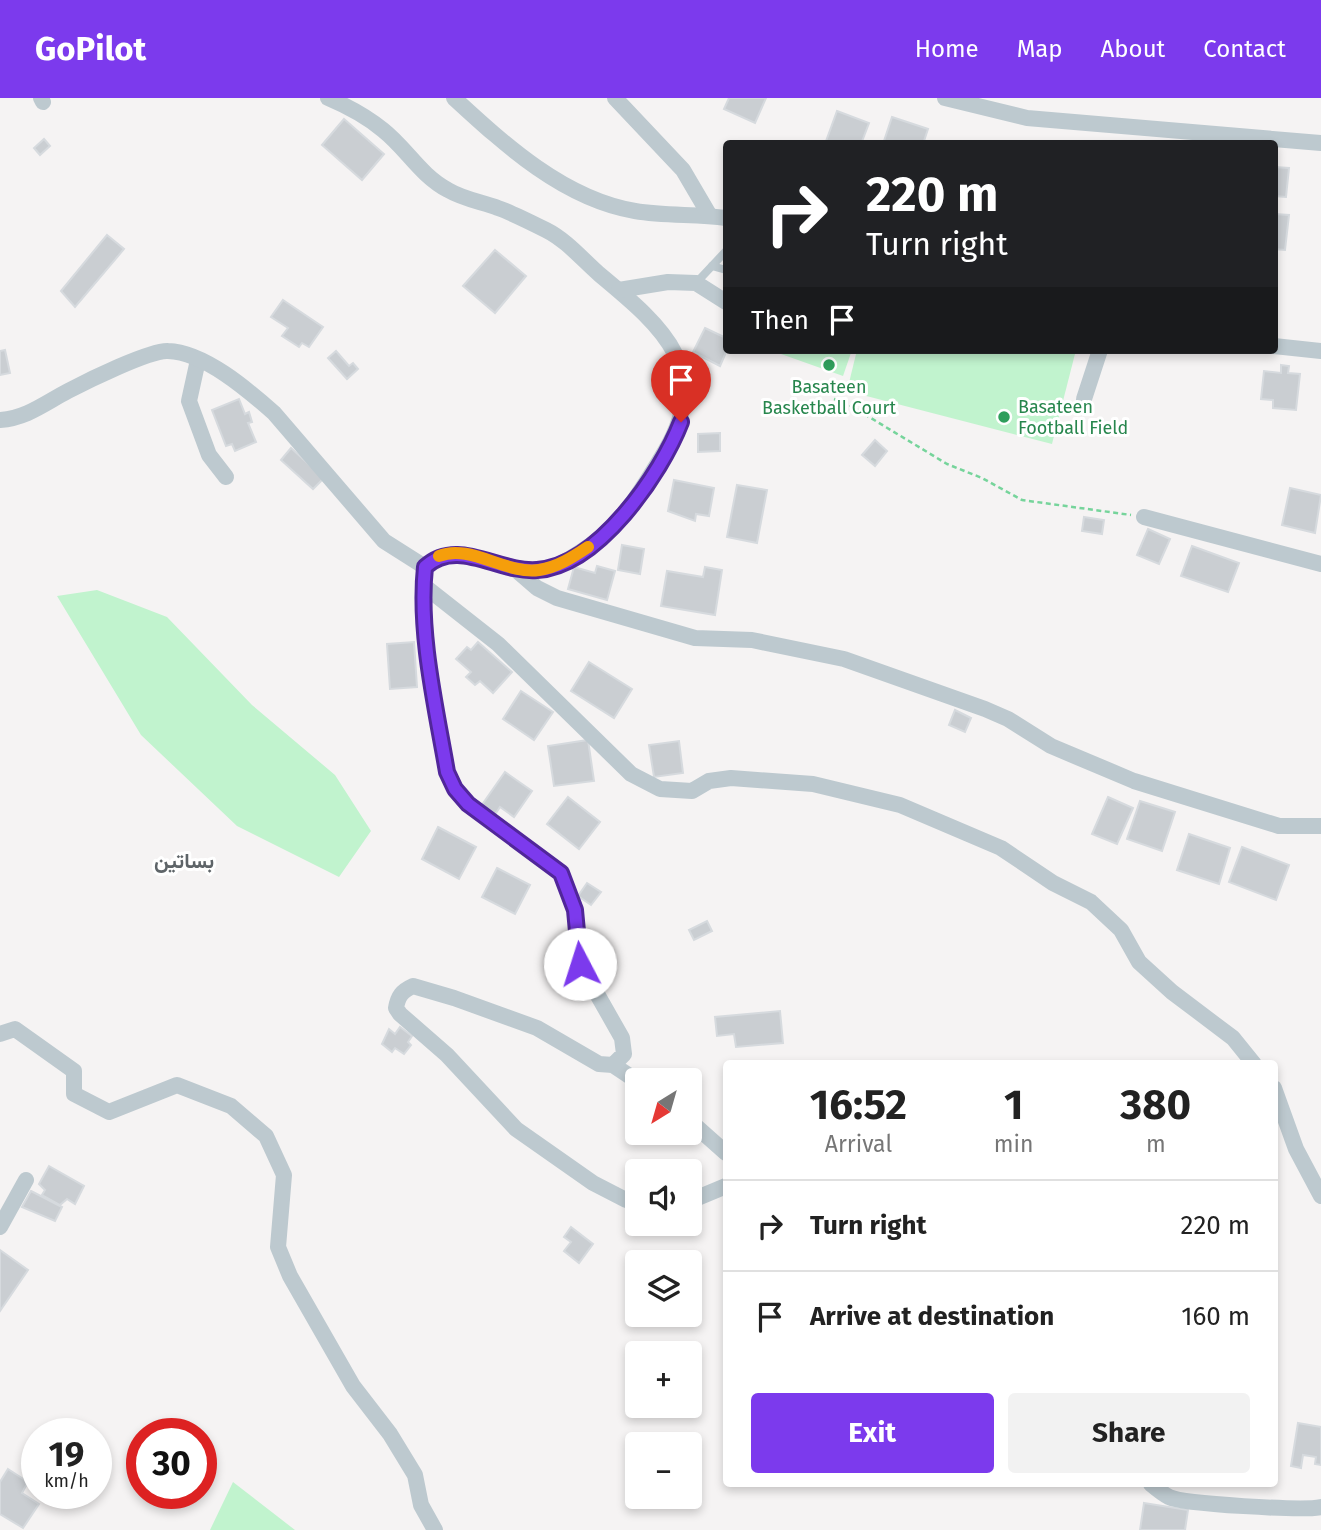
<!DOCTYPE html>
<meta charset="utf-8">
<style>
:root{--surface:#fff;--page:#f2f2f2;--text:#222;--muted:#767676;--line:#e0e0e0;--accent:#7c3aed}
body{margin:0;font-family:"Fira Sans",Vazirmatn,sans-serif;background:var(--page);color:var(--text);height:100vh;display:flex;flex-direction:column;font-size:26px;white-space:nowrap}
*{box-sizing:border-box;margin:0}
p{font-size:23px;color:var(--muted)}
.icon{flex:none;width:38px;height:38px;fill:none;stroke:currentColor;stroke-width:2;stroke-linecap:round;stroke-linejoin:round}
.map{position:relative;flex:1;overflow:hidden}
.panel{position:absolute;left:723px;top:962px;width:555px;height:427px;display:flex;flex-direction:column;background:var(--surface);border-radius:7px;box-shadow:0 4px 10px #0003}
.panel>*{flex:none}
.banner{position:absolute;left:723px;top:42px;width:555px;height:214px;border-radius:7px;box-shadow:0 4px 10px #0003;background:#202124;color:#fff;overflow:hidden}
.needle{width:46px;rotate:217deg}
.fabs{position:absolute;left:625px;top:970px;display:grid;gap:14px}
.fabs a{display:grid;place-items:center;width:77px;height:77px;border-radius:7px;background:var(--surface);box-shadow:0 4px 10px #0003;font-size:35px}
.speed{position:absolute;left:21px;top:1320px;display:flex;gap:14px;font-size:35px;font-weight:700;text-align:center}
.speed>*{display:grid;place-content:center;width:91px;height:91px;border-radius:50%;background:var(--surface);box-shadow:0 4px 10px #0003;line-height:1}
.speed small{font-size:18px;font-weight:400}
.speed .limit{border:10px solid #d22;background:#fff;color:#111}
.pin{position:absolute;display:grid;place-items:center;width:60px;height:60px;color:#fff;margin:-72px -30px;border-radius:50% 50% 50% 0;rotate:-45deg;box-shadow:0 0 7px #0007}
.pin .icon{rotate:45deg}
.me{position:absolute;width:77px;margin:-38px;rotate:355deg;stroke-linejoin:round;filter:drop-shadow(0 0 5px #0008)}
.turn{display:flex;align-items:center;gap:24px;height:147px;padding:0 28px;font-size:32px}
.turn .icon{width:91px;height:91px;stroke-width:2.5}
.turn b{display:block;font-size:49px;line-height:60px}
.then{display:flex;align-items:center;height:66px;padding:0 28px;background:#0003;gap:14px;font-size:26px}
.eta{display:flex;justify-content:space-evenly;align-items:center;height:119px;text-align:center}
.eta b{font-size:42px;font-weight:700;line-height:49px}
.button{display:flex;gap:14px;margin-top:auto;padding:14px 28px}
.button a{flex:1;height:80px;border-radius:7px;background:var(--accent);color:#fff;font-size:28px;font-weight:700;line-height:80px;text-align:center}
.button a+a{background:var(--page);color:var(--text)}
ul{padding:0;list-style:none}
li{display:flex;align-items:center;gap:21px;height:91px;padding:0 28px;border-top:2px solid var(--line)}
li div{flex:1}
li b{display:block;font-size:26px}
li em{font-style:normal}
header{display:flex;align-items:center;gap:42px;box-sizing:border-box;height:98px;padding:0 35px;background:var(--accent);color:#fff}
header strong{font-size:33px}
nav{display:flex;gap:38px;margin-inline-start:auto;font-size:24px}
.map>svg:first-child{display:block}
.green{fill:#c1f3ce}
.building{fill:#caced2;stroke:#d6dade;stroke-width:2}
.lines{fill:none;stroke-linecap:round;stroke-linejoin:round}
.path{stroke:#76d49b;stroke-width:2.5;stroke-dasharray:5 3.5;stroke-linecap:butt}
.lane{stroke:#bdc9cf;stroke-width:8}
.street{stroke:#bdc9cf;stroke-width:16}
.route-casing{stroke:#51269a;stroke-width:18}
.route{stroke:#7c3aed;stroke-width:12}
.slow{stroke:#f59e0b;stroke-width:12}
.leisure-dot{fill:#2e9e5b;stroke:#fff;stroke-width:2.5}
.labels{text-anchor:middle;stroke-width:6;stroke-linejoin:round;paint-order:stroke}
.leisure-label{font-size:18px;fill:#27864d;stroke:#fff}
.quarter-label{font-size:21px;font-weight:bold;fill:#5e6468;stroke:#fff}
</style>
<header>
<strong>GoPilot</strong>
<nav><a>Home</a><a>Map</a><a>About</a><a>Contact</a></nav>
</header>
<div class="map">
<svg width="1321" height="1432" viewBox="0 0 1321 1432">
<rect width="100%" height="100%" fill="#f5f3f3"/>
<!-- green -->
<g class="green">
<polygon points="782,252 852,252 843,278 781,256"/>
<polygon points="857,252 1076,252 1052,346 847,293"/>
<polygon points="97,492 167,519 252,607 335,677 371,733 339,779 237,728 141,637 57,498"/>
<polygon points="233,1384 295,1432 210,1432"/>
</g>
<!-- building -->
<g class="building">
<polygon points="729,0 766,0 755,25 724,11"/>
<polygon points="837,13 869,25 861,46 825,46"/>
<polygon points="892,19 928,31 923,46 883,46"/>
<polygon points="344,21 384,56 362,82 322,47"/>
<polygon points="44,41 50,48 40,57 34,50"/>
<polygon points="1274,69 1289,70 1286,99 1274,98"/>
<polygon points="1274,116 1289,117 1285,152 1274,151"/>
<polygon points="107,137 124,151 75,209 61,193"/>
<polygon points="495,152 526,178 495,215 463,188"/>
<polygon points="283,202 323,229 309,249 302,245 299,249 282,238 288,230 271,219"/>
<polygon points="705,230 726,240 727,252 720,268 693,254"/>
<polygon points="5,252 10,275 0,277 0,253"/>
<polygon points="336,253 349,268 353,265 358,271 347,281 328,260"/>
<polygon points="1281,267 1289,268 1288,275 1300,276 1296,312 1273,310 1273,302 1261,301 1264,273 1281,275"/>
<polygon points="239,301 245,316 249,314 252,324 248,325 256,344 235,353 232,346 226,348 212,312"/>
<polygon points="720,335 720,353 698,354 698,336"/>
<polygon points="875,342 887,353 875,368 862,357"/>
<polygon points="291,350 324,380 313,391 281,362"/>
<polygon points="674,382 714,390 709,418 696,416 695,423 668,413"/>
<polygon points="737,387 767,392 757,445 727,439"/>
<polygon points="1290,390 1321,397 1315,435 1282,427"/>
<polygon points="1084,419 1104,422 1102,436 1082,433"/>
<polygon points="1148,431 1170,441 1159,466 1137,457"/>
<polygon points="622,447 644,451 640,476 618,472"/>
<polygon points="1192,448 1239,465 1228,494 1181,478"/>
<polygon points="597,468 615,473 607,502 568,491 574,469 595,475"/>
<polygon points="705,469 722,472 715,517 661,508 667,473 703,479"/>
<polygon points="414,544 417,589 390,591 387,546"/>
<polygon points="478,544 512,574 493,595 480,583 475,587 466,579 471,574 456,561 467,549 471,552"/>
<polygon points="589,564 632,591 614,620 571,593"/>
<polygon points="521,593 553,614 534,642 503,621"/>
<polygon points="955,612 971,620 965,634 949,627"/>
<polygon points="588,642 594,683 554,688 548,648"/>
<polygon points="679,643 683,675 654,679 649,647"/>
<polygon points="505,674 532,693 514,719 500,709 492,721 479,711"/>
<polygon points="568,699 600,724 579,751 547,726"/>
<polygon points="1108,699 1133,710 1117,746 1092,736"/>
<polygon points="1140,703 1175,714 1162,753 1127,741"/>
<polygon points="438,729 476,749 459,781 422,761"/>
<polygon points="1189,736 1230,750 1219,786 1177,772"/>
<polygon points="1242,749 1289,767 1276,802 1229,784"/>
<polygon points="497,770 530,787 515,816 482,799"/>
<polygon points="587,785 601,794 591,807 578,798"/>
<polygon points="707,823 712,833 694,842 689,832"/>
<polygon points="780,913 783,945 736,949 734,936 717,938 715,919"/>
<polygon points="400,929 412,938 408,944 411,947 404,956 395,950 392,954 382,946 389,931 395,936"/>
<polygon points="49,1068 84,1088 75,1106 67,1101 60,1107 42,1097 45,1092 39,1086"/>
<polygon points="31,1093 62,1109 55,1123 22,1109"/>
<polygon points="571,1129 593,1146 579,1165 564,1153 571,1144 564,1139"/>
<polygon points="0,1152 28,1172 0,1213"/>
<polygon points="1298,1325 1321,1329 1321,1367 1315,1366 1316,1359 1303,1357 1301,1370 1291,1368"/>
<polygon points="8,1371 28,1384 22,1395 39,1406 23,1430 0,1416 0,1384"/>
<polygon points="1144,1405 1188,1412 1185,1432 1140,1432"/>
</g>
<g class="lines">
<!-- path -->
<polyline class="path" points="834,301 846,305 947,366 982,380 1022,402 1131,417"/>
<!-- lane -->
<g class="lane">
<polyline points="712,168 726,172"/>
<polyline points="696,185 726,153"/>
</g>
<!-- street -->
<g class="street">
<polyline points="41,0 43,4"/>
<path d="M 328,0 C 347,8 367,19 383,32 C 407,51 420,77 448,92 C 463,101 482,104 498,110 C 510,114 534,126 546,132 C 566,142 582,161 599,176 C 664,230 716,273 661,360 C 641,393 621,427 588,449 C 573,459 555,472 535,472 C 498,473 457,440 425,469 C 418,536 436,608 447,674 L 455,691 L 468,706 L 561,775 L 575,812 L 580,866 L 622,940 L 624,956 L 613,967"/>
<path d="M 454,0 C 505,47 564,101 635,113 C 665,118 696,116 726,120"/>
<polyline points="615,0 683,72 710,118"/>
<polyline points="945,0 1027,20 1321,45"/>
<polyline points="619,192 668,184 696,185 726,204"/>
<polyline points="1274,248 1321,253"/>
<polyline points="198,262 189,303 209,357 226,379"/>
<polyline points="1084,301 1100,252"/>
<path d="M 0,322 C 27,320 45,305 68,293 C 87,283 150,252 168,253 C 204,254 248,292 274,315 L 384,443 L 425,469"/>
<polyline points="1144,419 1321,466"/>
<polyline points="515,471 537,490 557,500 695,540 752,542 844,561 985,611 1008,621 1051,648 1134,683 1279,728 1321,728"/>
<polyline points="423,487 498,546 631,676 660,691 692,693 709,683 731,680 813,686 900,707 1001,750 1053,785 1091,804 1121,832 1139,864 1172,894 1233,940 1254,966"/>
<polyline points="0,936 15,931 74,973 74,996 109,1014 177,987 231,1008 266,1038 284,1077 278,1149 290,1178 353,1288 390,1336 415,1377 421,1407 435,1432"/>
<path d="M 637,983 L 613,967 L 599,966 L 537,930 L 454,900 L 413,888 C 402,893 398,898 396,910 L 400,916 L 447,957 L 516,1031 L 593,1085 L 626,1102 L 637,1103"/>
<polyline points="1274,990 1296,1051 1321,1098"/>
<polyline points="690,1023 726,1055"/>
<polyline points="690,1103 726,1088"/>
<polyline points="0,1129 26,1082"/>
<path d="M 1151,1386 C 1157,1391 1163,1396 1169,1399 C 1183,1406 1304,1413 1321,1409"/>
</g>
</g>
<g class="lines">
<!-- route casing -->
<g class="route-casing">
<path id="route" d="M 580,866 L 575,812 L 561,775 L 468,706 L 455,691 L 447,674 C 436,610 418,534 425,469 C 458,439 498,475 537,472 C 598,468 661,376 681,324"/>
</g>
<!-- route -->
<use href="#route" class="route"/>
<!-- slow -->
<path class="slow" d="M 439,458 C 470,445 506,477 539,472 C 558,469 573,459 588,449"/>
</g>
<!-- markers -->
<g class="leisure-dot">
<circle cx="829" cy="267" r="7"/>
<circle cx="1004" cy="319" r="7"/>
</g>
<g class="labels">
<!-- leisure labels -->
<g class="leisure-label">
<text x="829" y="295">Basateen<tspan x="829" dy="21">Basketball Court</tspan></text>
<text x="1018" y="315" text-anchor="start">Basateen<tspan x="1018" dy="21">Football Field</tspan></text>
</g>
<!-- quarter labels -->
<g class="quarter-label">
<text x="184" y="770">بساتين</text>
</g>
</g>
</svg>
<div class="fabs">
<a><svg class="needle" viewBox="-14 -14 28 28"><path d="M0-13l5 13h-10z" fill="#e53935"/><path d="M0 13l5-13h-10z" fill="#767676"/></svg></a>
<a><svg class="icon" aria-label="sound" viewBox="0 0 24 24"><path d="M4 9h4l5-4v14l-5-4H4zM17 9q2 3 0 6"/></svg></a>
<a><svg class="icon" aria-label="layers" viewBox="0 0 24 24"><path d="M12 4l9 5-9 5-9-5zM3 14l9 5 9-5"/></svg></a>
<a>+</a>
<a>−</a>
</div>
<div class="speed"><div>19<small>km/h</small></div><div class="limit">30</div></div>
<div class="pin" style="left:681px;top:324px;background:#d93025"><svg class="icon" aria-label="arrive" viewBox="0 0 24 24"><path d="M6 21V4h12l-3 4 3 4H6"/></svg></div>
<svg class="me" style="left:580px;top:866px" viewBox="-20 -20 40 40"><circle r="19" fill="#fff"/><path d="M0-13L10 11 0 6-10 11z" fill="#7c3aed"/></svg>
<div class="banner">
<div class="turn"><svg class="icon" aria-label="right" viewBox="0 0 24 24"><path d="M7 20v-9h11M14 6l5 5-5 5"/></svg><div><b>220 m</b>Turn right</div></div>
<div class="then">Then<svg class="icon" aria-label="arrive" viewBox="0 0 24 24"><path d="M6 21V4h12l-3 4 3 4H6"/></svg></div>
</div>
<section class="panel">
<div class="eta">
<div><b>16:52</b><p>Arrival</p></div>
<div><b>1</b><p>min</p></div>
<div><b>380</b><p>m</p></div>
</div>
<ul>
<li><svg class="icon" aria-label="right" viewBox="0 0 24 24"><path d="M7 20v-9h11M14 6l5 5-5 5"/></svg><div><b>Turn right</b></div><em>220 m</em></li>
<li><svg class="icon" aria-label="arrive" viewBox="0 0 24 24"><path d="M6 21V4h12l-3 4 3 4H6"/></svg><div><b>Arrive at destination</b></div><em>160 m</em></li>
</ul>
<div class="button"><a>Exit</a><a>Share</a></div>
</section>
</div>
